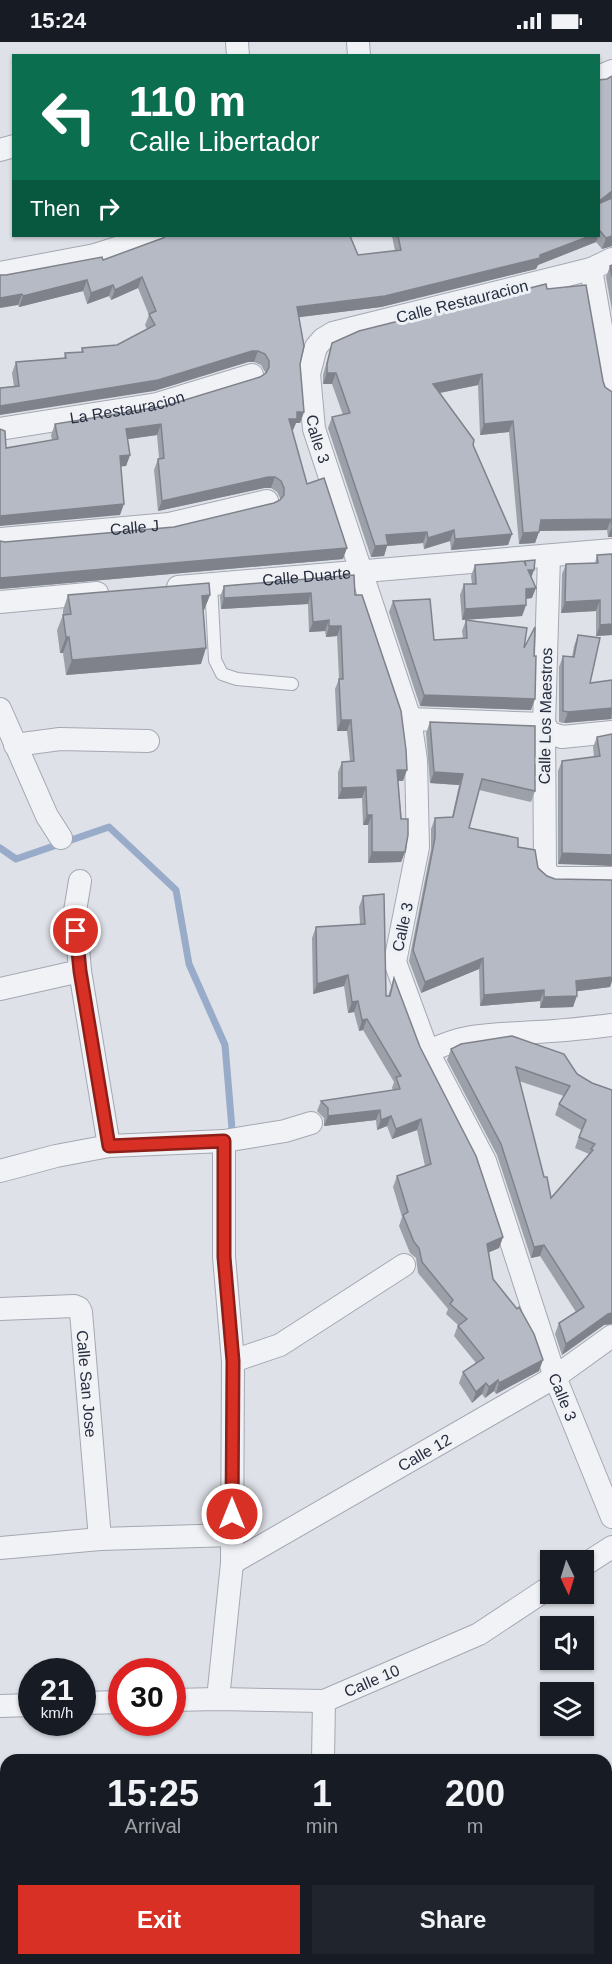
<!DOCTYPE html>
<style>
:root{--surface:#171b24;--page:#20242c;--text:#f1f3f6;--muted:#9ea1a6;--accent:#d93025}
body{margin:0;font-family:Helvetica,sans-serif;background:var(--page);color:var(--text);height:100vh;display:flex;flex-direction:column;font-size:22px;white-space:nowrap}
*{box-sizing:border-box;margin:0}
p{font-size:20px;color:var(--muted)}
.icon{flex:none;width:33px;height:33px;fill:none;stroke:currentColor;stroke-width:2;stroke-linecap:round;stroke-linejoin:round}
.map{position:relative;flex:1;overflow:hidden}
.drawer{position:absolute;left:0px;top:1712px;width:612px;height:212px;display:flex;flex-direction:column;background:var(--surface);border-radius:18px 18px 0 0;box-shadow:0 2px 4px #0004}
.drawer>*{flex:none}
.banner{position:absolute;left:12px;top:12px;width:588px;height:183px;border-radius:0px;box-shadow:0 2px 4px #0004;background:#0b6e4f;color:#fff;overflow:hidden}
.needle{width:39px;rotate:176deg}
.buttons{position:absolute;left:540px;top:1508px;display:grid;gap:12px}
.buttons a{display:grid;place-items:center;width:54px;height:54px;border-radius:0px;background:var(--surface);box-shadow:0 2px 4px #0004;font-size:30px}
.speed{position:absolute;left:18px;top:1616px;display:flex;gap:12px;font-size:30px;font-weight:700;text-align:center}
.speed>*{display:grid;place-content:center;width:78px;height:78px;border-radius:50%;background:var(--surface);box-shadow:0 2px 4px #0004;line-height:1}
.speed small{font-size:15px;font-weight:400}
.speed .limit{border:9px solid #d22;background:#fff;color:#111}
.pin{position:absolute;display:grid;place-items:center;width:51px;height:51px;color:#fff;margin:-26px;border:3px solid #fff;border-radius:50%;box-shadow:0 2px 6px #0007}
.me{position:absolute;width:66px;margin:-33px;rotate:0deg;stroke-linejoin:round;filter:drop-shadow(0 0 4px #0008)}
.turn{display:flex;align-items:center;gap:21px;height:126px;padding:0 18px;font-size:27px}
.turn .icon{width:78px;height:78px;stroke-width:2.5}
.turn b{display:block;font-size:42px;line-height:51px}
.then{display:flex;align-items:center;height:57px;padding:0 18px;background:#0003;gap:12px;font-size:22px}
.eta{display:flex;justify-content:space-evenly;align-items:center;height:102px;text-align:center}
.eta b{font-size:36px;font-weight:600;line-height:42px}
.button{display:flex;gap:12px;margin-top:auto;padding:12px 18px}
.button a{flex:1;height:69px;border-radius:0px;background:var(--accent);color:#fff;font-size:24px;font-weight:600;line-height:69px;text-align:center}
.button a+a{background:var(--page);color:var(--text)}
.status{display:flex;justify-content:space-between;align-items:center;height:42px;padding:0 30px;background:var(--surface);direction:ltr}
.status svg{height:16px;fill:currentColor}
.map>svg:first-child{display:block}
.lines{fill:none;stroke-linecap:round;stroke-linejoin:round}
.stream{stroke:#98acc9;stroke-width:7}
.service-casing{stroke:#a3a8b2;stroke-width:14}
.minor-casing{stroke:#a3a8b2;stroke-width:24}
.service{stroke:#f1f2f6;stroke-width:12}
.minor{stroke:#f1f2f6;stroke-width:22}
.wall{fill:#9ca0a9;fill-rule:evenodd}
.shaded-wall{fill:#7f828a}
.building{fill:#b5bac5;stroke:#7f828a;stroke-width:1.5;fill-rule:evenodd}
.route-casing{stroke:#8d1f18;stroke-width:15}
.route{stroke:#d93025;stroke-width:10}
.labels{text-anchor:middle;stroke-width:6;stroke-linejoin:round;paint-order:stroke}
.street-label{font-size:16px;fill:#272e3f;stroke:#edf0f5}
</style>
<div class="status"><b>15:24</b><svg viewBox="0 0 49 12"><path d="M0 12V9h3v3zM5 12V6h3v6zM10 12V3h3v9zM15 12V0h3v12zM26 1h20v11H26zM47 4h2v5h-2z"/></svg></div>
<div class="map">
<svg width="612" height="1922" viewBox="0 0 612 1922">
<rect width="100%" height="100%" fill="#dee1e8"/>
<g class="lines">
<!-- stream -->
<polyline class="stream" points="0,806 16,817 109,785 176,848 189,922 225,1003 232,1087"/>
<!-- service casing -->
<g class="service-casing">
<polyline id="service" points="211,542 215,618 222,632 237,637 292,642"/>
</g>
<!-- minor casing -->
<g class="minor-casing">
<g id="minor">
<polyline points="237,0 238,14"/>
<polyline points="358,0 359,14"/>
<polyline points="598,35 612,29"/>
<polyline points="0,108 14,104"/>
<path id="s1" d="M 612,217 L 591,227 L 333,291 L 323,297 L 316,305 L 309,332 L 314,387 L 410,677 L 416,718 L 418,805 L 395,920 L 428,1010 L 485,1119 L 555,1335 L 612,1475"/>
<polyline points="591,227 612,348"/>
<polyline points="0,231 95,213 155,194"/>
<path id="s2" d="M 0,387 L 157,362 L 252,333"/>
<path id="s3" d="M 0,497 L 169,482 L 267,459"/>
<polyline points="549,514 544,682 545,828 549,833 556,836 612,836"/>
<path id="s4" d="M 178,545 L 612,508"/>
<polyline points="0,560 97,551"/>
<polyline points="0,667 47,774 61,796"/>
<polyline points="410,677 544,682 550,691 562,695 612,690"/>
<polyline points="15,703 60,697 148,699"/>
<polyline points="80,839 75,869 80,929 109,1104"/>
<polyline points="0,947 80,929"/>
<path d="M 428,1010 C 466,990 496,993 537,990 C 562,989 587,986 612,983"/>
<polyline points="0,1129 56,1114 109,1104 224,1099 285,1089 311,1081"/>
<path id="s5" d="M 0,1267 L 74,1264 L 79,1266 L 81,1270 L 100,1497"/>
<polyline points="233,1319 280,1303 404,1223"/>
<polyline points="0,1506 100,1497 232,1493"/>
<path id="s6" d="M 232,1521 L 555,1335 L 612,1294"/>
<polyline points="584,1523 612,1505"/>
<polyline points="218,1657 232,1521 233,1319 224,1215 224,1099"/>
<path id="s7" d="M 172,1658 L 218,1657 L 324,1659 L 479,1592 L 550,1545"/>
<polyline points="82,1661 122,1660"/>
<polyline points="0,1664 32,1663"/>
<polyline points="323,1718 324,1659"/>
<polyline points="606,1786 612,1783"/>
<polyline points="0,1833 6,1833"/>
<polyline points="382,1917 385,1922"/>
</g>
</g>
<!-- service -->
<use href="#service" class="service"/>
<!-- minor -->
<use href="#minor" class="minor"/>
</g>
<!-- wall -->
<g class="wall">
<polygon points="612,34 612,204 602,207 596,200 538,223 536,227 381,265 298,275 300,322 304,370 300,381 296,381 293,388 292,388 307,442 343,517 0,547 0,499 5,500 174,485 274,461 280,458 280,456 277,450 271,446 264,446 158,469 154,428 158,417 159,416 157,393 127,397 130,413 126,424 121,424 120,473 6,406 52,398 51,393 55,382 165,364 260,335 265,332 265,330 261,323 254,320 248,320 154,349 14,344 12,331 16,320 64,316 65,311 81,310 82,306 117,303 147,287 145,283 149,273 138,246 111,258 109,254 87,262 83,249 19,265 6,233 103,218 358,213 395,209 392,194 598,194 607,37"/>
<polygon points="612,223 612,269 606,235 610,224"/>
<polygon points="547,247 605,345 612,350 612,495 608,495 607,488 539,489 535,501 519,502 509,390 480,393 478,343 440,351 473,403 512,492 508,503 451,508 450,499 424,507 423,501 387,504 384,514 371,515 328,386 332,375 343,373 332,342 323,342 323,333 332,301"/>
<polygon points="597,513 612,593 596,594 596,569 561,571 562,532 566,522 595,521"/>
<polygon points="525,519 531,536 532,556 526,557 526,563 522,574 462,578 460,553 464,542 472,542 471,534 475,523 525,521"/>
<polygon points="224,544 355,553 403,739 398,739 405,810 401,820 368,821 368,783 363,783 362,756 338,757 338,730 342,720 350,719 347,689 337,689 335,647 339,637 337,594 326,595 325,589 309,590 308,562 221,567 220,555"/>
<polygon points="68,553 210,553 204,568 203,568 201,622 66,633 63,611 60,611 57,588 63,573 63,568"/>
<polygon points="393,559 434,598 463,596 462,589 466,578 524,606 531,668 420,664 389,570"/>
<polygon points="578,593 590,641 612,638 612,677 564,681 559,680 559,625 563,614 572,615 574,604"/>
<polygon points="430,680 535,749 531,760 479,748 469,786 518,805 547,834 555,837 612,838 612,939 610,945 577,949 573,965 540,966 540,959 480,964 479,927 421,951 409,919 431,807 431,787 435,776 452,775 459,743 430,741 426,691"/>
<polygon points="612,692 558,822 558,729 562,719 594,715 593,705 597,695"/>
<polygon points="363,854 386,954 388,954 394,936 420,1005 503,1195 499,1206 489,1210 493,1237 539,1329 496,1352 494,1349 485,1356 482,1352 472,1361 459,1341 463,1330 476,1321 454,1294 458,1283 446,1272 448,1267 418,1231 416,1216 410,1211 399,1184 402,1175 393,1145 397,1134 425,1124 417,1088 392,1097 387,1084 377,1088 376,1078 324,1084 324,1076 317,1069 321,1059 393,1048 392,1046 394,1040 363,988 359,989 354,970 348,971 344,944 313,952 312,896 316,885 360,882 359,865"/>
<path d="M 451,1007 L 577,1032 L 592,1041 L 612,1048 L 612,1282 L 604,1283 L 562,1313 L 555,1292 L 559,1281 L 576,1270 L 540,1214 L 531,1216 L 497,1113 L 447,1018 ZM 519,1039 L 564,1054 L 559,1062 L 555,1073 L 581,1088 L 575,1106 L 589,1112 L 551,1156 L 544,1135 Z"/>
</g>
<!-- shaded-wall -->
<g class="shaded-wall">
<polygon points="612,149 612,157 598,168 598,160"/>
<polygon points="600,189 596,200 538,223 536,227 381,265 293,276 297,265 540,213 590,194 598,194 598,190"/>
<polygon points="612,194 612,204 602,207 606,196"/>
<polygon points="142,235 138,246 111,258 115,248"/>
<polygon points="87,238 83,249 19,265 23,254"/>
<polygon points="113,243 109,254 87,262 91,251"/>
<polygon points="22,252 18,263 0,266 0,256"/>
<polygon points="252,309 258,309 254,320 248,320 154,349 0,373 0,364 2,363"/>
<polygon points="327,331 336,331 332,342 323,342"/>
<polygon points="482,332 478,343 429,353 433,342"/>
<polygon points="297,370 304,370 300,381 296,381 293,388 285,388 289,377"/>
<polygon points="513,379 509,390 480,393 484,382"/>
<polygon points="161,382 157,393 122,398 126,387"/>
<polygon points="130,413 126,424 116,425 120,414"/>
<polygon points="268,435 275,435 271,446 264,446 158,469 162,459"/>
<polygon points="124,462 120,473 0,484 0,474 2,473"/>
<polygon points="611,477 607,488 537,489 541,478"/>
<polygon points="612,484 612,495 608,495"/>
<polygon points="454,488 450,499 424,507 428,496"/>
<polygon points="427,490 423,501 387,504 384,514 371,515 375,504 386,493"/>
<polygon points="539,490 535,501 519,502 523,491"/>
<polygon points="512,492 508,503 451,508 455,497"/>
<polygon points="347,506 343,517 0,547 0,536"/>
<polygon points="528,528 534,528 530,539"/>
<polygon points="536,546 532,556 522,557 526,547"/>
<polygon points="311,551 308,562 221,567 224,556"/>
<polygon points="210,553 204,568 197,569 202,554"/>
<polygon points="600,558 596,569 561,571 565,560"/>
<polygon points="526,563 522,574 462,578 465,567"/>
<polygon points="329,578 325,589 309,590 313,580"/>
<polygon points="612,582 612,593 596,594 600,583"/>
<polygon points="329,584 341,584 337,594 326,595"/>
<polygon points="66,595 69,595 63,611 60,611"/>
<polygon points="206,606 201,622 66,633 72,618"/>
<polygon points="424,653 535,657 531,668 420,664"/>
<polygon points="612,666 611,677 564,681 568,670"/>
<polygon points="341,678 351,678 347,689 337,689"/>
<polygon points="397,728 407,728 403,739 393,738"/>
<polygon points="434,730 463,732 459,743 430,741"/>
<polygon points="366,745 362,756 338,757 342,746"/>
<polygon points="367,773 372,773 368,783 363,783"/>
<polygon points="372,810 405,810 401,820 368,821"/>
<polygon points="562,811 612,813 612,824 558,822"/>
<polygon points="483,916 479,927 421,951 425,940"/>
<polygon points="348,933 344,944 313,952 317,942"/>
<polygon points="612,935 612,939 610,945 572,950 576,939"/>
<polygon points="544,948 540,959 480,964 484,953"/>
<polygon points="577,954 573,965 540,966 544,955"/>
<polygon points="358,959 354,970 348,971 352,960"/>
<polygon points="367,977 363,988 359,989 362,978"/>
<polygon points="380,1068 376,1078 324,1084 328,1074"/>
<polygon points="391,1074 387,1084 377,1088 381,1078"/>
<polygon points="421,1077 417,1088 392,1097 396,1087"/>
<polygon points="503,1195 499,1206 483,1213 487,1202"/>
<polygon points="544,1203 540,1214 531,1216 534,1205"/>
<polygon points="612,1271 612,1282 604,1283 562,1313 566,1302 608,1272"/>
<polygon points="543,1318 539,1329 496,1352 499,1341"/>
<polygon points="498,1338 494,1349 485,1356 489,1345"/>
<polygon points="486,1341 482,1352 472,1361 476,1350"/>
</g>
<!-- building -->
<g class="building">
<polygon points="612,34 612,149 598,160 598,38 607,37"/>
<polygon points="612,156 612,194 606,196 600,189 598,190 598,162"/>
<polygon points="166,194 350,194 358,213 401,208 398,194 590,194 540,213 540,216 385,254 297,265 304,304 300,322 304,370 297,370 297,377 289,377 307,442 324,436 347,506 0,536 0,499 5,500 174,485 274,461 280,458 284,453 284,446 281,439 275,435 268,435 162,459 158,417 164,416 161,382 126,387 130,413 120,414 124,462 0,474 0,387 5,389 6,406 58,397 55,382 165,364 260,335 266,331 269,325 269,319 265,312 258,309 252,309 158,338 0,364 0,346 19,344 16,320 66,316 65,311 83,310 82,306 117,303 155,283 149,272 156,269 142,235 115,248 113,243 91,251 87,238 23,254 22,252 0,256 0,233 6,233 102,215 103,218 163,196"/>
<polygon points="612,223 612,235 610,224"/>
<polygon points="546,242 547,247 586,243 603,339 605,345 612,350 612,484 611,477 541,478 539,490 523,491 513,379 484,382 482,332 433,342 474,398 473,403 512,492 455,497 454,488 428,496 427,490 386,493 388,503 375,504 332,375 350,371 336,331 327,331 327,322 332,301 359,289"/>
<polygon points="612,512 612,582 600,583 600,558 565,560 566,522 598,521 597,513"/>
<polygon points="535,518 534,528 528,528 536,546 526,547 526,563 465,567 464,542 476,542 475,523 524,519 526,524 525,519"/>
<polygon points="354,533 355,553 362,553 401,669 406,708 407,728 397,728 401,777 408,777 408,793 405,810 372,810 372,773 367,773 366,745 342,746 342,720 354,719 351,678 341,678 339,637 343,637 341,584 329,584 329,578 313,580 311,551 224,556 224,544"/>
<polygon points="209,541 210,553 202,554 206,606 72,618 69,595 66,595 63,573 71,572 68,553"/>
<polygon points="430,557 434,598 467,596 466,578 527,586 524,606 535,585 534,614 536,614 535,657 424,653 393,559"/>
<polygon points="578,593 600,596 590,641 612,638 612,666 568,670 563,669 563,614 574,615"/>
<polygon points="430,680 535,684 535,749 482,737 469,786 518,796 518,805 535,808 538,826 547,834 555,837 612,838 612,935 576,939 577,954 544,955 544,948 484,953 483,916 425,940 413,908 435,796 435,776 453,775 463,732 434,730"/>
<polygon points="612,692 612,813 562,811 562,719 600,714 597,695"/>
<polygon points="384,852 386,954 390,954 394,936 420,1005 476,1114 503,1195 487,1202 493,1237 517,1267 519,1265 534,1292 543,1318 499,1341 498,1338 489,1345 486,1341 476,1350 463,1330 484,1316 458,1284 467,1277 450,1262 453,1258 422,1220 419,1206 414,1200 403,1173 408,1170 397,1134 431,1122 421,1077 396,1087 391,1074 381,1078 380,1068 328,1074 328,1066 321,1059 400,1047 396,1035 401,1034 367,977 362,978 358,959 352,960 348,933 317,942 316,885 365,882 363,854"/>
<path d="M 512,994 L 564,1012 L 577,1032 L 592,1041 L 612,1048 L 612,1271 L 608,1272 L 566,1302 L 559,1281 L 584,1265 L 544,1203 L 534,1205 L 501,1102 L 451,1007 L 461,1002 ZM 516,1025 L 570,1044 L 559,1062 L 586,1078 L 579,1095 L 595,1102 L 591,1107 L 593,1108 L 551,1156 L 547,1135 L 544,1135 Z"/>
</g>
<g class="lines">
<!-- route casing -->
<g class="route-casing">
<polyline id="route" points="76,889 80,929 109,1104 224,1099 224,1215 233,1319 232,1472"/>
</g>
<!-- route -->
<use href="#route" class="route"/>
</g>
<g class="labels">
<!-- street labels -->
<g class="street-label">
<text transform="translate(462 259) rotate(-14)" y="6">Calle Restauracion</text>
<text dy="6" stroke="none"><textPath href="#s2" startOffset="129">La Restauracion</textPath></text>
<text dy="6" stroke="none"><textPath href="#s1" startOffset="405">Calle 3</textPath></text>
<text dy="6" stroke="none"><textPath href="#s3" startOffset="135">Calle J</textPath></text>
<text dy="6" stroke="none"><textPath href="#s4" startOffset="129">Calle Duarte</textPath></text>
<text transform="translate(545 674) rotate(-89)" y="6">Calle Los Maestros</text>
<text transform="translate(402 885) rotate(-78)" y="6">Calle 3</text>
<text dy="6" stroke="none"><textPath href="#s5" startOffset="156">Calle San Jose</textPath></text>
<text dy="6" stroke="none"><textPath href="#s1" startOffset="1413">Calle 3</textPath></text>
<text dy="6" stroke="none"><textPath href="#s6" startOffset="222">Calle 12</textPath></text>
<text dy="6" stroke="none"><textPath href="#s7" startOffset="204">Calle 10</textPath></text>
</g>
</g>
</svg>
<div class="buttons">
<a><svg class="needle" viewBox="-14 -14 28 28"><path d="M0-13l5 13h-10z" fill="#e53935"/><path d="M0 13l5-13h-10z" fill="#9ea1a6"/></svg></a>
<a><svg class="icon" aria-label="sound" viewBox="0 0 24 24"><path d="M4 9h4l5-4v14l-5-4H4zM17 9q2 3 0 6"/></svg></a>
<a><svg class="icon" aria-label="layers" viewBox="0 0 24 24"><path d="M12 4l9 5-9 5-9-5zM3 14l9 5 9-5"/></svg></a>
</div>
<div class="speed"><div>21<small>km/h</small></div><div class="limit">30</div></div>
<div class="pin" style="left:76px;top:889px;background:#d93025"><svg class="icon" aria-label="arrive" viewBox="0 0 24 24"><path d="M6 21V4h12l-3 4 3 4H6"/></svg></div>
<svg class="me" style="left:232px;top:1472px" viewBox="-20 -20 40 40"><circle r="17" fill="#d93025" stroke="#fff" stroke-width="3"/><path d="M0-11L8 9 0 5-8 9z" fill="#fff"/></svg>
<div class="banner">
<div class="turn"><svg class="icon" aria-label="left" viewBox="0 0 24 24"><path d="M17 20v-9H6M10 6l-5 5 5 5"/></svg><div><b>110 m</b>Calle Libertador</div></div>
<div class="then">Then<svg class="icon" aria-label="right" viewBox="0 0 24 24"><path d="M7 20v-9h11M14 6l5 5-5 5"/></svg></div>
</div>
<section class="drawer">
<div class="eta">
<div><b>15:25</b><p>Arrival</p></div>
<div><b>1</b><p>min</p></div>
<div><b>200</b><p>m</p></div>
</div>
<div class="button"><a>Exit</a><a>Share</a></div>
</section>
</div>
